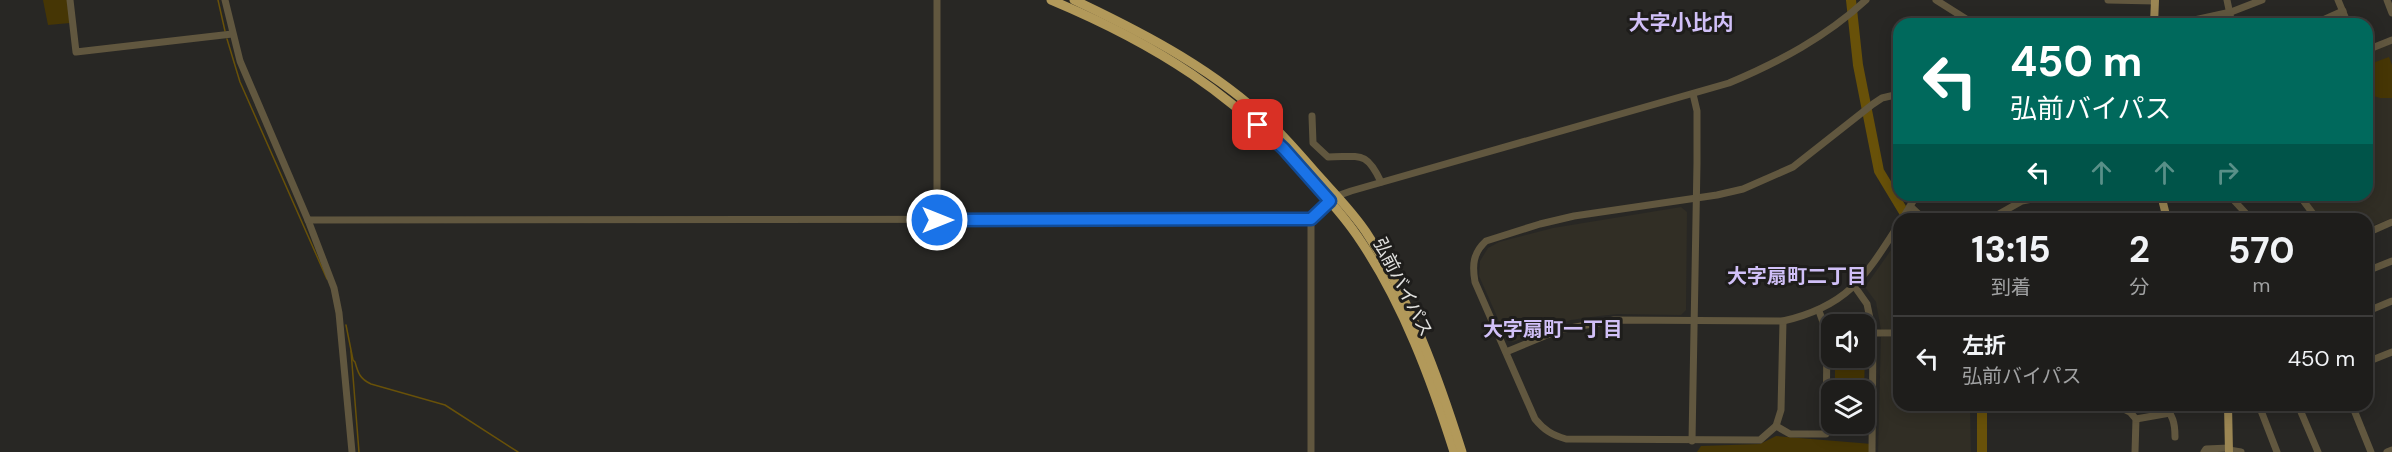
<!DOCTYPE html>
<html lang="ja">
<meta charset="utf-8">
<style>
:root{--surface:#1e1d1b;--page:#262624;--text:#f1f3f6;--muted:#a1a2a3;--line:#3c3b3a}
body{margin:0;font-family:"DM Sans","Noto Sans JP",sans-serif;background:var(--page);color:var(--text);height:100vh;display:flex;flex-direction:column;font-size:22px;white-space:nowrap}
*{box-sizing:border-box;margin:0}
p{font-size:20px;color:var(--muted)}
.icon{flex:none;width:33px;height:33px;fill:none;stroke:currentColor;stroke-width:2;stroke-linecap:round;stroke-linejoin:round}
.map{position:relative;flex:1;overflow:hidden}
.panel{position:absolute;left:1893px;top:213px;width:480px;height:198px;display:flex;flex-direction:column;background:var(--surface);border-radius:18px;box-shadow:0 3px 15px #0003,0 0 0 2px var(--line)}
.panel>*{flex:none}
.hud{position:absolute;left:1893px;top:18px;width:480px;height:183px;border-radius:18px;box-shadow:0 3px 15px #0003,0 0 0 2px var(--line);background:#00695c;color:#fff;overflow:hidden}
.tools{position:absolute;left:1821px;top:314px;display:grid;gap:12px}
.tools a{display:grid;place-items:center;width:54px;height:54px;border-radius:12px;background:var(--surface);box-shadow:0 3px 15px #0003,0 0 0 2px var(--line);font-size:30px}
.pin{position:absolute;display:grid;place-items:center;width:51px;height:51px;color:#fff;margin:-26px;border-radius:12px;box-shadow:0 3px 9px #0006}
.me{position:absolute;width:66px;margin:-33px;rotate:90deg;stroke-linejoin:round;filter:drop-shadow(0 0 4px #0008)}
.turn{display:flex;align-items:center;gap:21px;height:126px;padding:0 18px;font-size:27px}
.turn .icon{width:78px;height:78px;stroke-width:2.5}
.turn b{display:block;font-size:42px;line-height:51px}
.lanes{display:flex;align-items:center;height:57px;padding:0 18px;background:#0003;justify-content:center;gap:30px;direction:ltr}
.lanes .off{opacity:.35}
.eta{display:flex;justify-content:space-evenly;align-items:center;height:102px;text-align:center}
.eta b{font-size:36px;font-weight:700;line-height:42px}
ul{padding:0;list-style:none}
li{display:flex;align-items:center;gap:18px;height:84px;padding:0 18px;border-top:2px solid var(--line)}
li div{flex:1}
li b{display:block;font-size:22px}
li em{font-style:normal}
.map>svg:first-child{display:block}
.built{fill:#312e25}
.green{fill:#463605}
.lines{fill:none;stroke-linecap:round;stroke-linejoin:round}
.stream{stroke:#685109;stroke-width:1.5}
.river{stroke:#685109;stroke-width:10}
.minor{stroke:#61573f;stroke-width:7}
.major{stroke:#9b8653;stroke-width:8}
.highway{stroke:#b2995a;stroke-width:9}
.route-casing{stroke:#114b97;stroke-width:15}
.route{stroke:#1a73e8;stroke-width:10}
.labels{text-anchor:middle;stroke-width:6;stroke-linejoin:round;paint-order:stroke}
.street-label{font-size:18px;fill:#e2e2e0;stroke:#1e1d1b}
.neighbourhood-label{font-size:20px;font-weight:bold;fill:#d1c0f8;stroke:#1e1d1b}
.quarter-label{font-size:21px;font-weight:bold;fill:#d1c0f8;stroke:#1e1d1b}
</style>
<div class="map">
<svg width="2392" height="452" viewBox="0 0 2392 452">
<rect width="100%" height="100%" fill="#282724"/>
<!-- built -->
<g class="built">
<polygon points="2392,43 2392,218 2367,228 2367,219 2320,219 2302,195 2367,195 2367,53"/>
<polygon points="1681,207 1687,212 1686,310 1681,315 1618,314 1599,316 1571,320 1513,342 1507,339 1479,276 1480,261 1488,248 1499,242 1553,228"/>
<polygon points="1896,243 1899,245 1899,330 1881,330 1876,302 1865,287"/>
<polygon points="1881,337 1899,337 1899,405 1970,405 1971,452 1878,452"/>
</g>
<!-- green -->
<g class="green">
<polygon points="43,0 67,0 70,23 48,25"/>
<polygon points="2389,57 2392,65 2392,98 2380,98 2368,94 2367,65"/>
<polygon points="1865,354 1864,390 1835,390 1835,357 1864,357"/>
<polygon points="1776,436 1872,444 1872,452 1697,452 1701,446 1760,444"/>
</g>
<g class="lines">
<!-- stream -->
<g class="stream">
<polyline points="218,0 225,31"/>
<polyline points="227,39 240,82 327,279"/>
<path d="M 346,325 L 353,360 L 355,362 C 358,373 360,379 371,384 L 445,405 L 518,452"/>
<polyline points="351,351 359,452"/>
</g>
<!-- river -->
<g class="river">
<polyline points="1851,0 1858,65 1879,171 1908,219"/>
<polyline points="1982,405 1982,452"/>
</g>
<!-- minor -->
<g class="minor">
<polyline points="70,0 76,52 232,34"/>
<polyline points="225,0 240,61 308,220 334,288 339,313 352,452"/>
<polyline points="1936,0 1974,24"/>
<polyline points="2108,0 2155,1"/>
<polyline points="2227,0 2232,24"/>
<polyline points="2338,0 2348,24"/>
<polyline points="2387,0 2392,13"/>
<polyline points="2176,24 2231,12 2262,0"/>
<polyline points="2314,24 2343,11"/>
<polyline points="2367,50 2392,40"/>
<path d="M 1312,116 L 1313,143 L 1328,157 C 1360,157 1366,150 1381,182"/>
<polyline points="2229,195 2251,219"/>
<polyline points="2299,195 2317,219"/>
<polyline points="1910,206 1924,219"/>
<polyline points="1902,219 1917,195"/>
<polyline points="1990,219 2022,201 2053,195"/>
<path d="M 308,220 L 1311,219 L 1337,196 L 1351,191 L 1729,83 C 1779,62 1826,37 1866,0"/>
<polyline points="937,220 937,0"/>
<polyline points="2367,233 2392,222"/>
<polyline points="2367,271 2392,261"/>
<polyline points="1855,287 1867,304 1873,333 1872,452"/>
<polyline points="2367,308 2368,311 2392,301"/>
<path d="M 1783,321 L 1781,410 L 1776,426 L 1760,440 L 1566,439 C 1552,435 1544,430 1535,419 L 1475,282 C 1472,265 1473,253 1486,241 L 1540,224 L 1574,216 L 1717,195 L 1743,189 L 1793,167 L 1873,104 L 1882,98 L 1899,94"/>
<polyline points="1873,333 1899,333"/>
<path d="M 1506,352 L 1559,330 L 1614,320 L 1783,321 C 1848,306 1865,277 1899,224"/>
<polyline points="2367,362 2392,352"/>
<polyline points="2116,405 2130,412 2136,419 2135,452"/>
<path d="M 2163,405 C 2173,415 2175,423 2175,437"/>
<polyline points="2267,405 2260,408 2277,452"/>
<polyline points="2298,405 2318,452"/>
<polyline points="2352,405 2371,452"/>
<polyline points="2136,419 2170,413"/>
<polyline points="1776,426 1790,434 1826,434 1827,333 1819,311"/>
<polyline points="1692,441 1697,163 1697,111 1693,94"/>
<polyline points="2229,450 2241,452"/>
<polyline points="1311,452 1311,219"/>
<polyline points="2204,452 2206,449 2229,448"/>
<polyline points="2387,452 2392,450"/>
</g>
<!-- major -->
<g class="major">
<polyline points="2154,24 2155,0"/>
<polyline points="2161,195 2167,219"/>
<polyline points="2228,405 2229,452"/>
</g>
<!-- highway -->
<g class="highway">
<path d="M 1051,0 C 1156,44 1235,94 1311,180 C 1328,199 1346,218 1360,240 C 1403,304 1431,379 1454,452"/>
<path d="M 1074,0 C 1146,34 1219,72 1276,129 C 1290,143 1303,158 1316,173 C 1333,192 1352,211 1366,232 C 1410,299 1438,376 1462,452"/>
</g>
</g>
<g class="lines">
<!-- route casing -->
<g class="route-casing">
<polyline id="route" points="937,220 1311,219 1330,201 1284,149 1258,125"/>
</g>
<!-- route -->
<use href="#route" class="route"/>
</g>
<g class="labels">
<!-- street labels -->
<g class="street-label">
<text transform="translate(1403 287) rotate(63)" y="6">弘前バイパス</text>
</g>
<!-- neighbourhood labels -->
<g class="neighbourhood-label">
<text x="1797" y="283">大字扇町二丁目</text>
<text x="1553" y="336">大字扇町一丁目</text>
</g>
<!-- quarter labels -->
<g class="quarter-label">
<text x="1681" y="30">大字小比内</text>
</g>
</g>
</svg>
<div class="tools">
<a><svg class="icon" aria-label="sound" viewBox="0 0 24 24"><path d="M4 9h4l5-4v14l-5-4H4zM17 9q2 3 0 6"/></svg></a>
<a><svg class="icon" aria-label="layers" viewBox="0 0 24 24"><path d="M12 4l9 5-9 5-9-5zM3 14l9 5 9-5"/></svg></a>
</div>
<div class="pin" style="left:1258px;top:125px;background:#d93025"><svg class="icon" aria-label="arrive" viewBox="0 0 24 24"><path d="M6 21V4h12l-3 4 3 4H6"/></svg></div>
<svg class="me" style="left:937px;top:220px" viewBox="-20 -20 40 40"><circle r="17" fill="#1a73e8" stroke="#fff" stroke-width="3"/><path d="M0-11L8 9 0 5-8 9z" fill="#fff"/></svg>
<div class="hud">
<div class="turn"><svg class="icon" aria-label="left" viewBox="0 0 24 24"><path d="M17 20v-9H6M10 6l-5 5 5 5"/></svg><div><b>450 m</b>弘前バイパス</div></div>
<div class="lanes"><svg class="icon" aria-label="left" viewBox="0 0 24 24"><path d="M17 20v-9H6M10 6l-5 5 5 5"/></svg><svg class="icon off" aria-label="ahead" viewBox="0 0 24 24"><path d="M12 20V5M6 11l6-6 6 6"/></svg><svg class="icon off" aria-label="ahead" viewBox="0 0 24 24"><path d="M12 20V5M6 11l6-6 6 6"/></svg><svg class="icon off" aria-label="right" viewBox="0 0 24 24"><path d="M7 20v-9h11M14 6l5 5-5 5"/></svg></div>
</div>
<section class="panel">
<div class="eta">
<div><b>13:15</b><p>到着</p></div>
<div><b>2</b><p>分</p></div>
<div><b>570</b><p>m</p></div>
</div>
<ul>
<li><svg class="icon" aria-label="left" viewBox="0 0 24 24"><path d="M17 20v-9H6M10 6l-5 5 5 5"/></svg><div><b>左折</b><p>弘前バイパス</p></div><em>450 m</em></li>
</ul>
</section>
</div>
